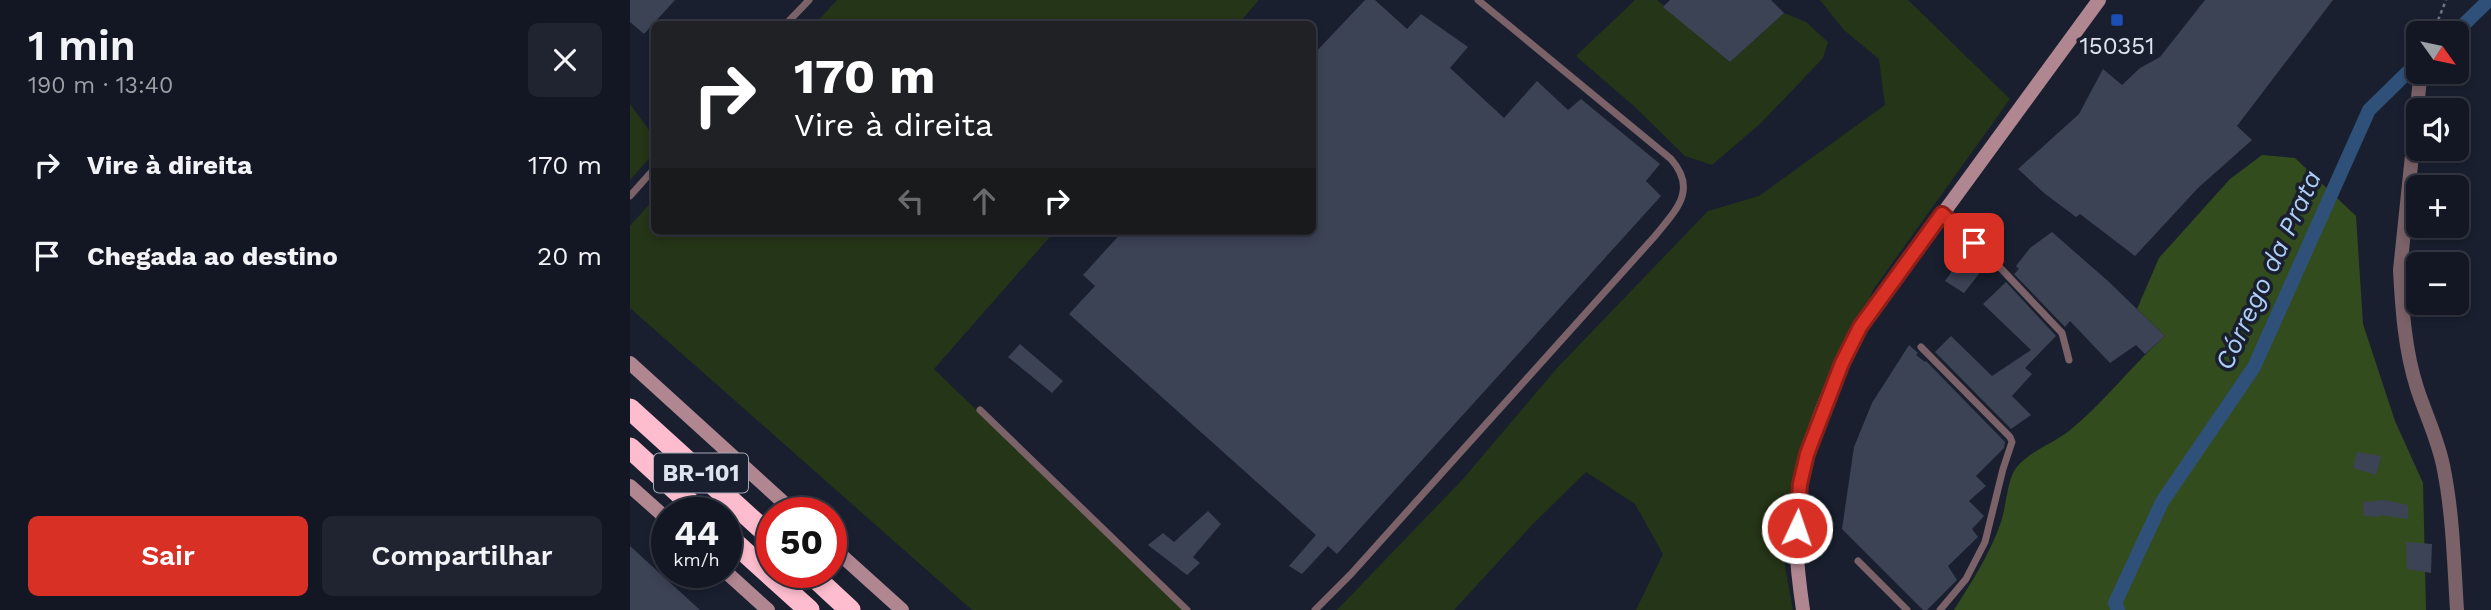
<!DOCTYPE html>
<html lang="pt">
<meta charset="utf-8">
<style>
:root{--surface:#131723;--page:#202430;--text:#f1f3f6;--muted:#9d9fa6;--line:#323641;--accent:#d93025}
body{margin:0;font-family:"Work Sans",sans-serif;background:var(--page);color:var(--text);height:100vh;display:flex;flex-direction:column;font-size:26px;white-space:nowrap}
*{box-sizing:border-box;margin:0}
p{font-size:23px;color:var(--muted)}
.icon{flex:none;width:38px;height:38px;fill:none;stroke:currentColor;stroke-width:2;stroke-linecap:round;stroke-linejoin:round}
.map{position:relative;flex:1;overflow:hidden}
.drawer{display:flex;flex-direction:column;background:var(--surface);width:630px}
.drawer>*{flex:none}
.banner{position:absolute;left:21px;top:21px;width:665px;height:214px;border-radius:10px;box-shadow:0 4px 10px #0003,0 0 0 2px var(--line);background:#202124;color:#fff;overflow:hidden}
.needle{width:46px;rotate:123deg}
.tools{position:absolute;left:1776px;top:21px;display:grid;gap:14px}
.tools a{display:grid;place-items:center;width:63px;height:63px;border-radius:10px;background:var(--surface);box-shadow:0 4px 10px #0003,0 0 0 2px var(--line);font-size:35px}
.speed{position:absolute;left:21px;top:497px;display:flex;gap:14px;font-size:35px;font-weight:700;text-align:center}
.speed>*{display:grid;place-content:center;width:91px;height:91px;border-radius:50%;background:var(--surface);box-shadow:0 4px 10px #0003,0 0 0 2px var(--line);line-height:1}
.speed small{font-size:18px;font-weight:400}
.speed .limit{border:10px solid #d22;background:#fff;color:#111}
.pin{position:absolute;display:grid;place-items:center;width:60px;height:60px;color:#fff;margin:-30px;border-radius:14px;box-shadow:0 4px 10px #0006}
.me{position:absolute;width:77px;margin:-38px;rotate:3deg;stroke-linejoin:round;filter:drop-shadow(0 0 5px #0008)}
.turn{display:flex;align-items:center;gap:24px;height:147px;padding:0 28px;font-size:32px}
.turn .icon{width:91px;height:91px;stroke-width:2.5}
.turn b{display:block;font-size:49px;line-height:60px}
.lanes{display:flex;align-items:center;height:66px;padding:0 28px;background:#0003;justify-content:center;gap:35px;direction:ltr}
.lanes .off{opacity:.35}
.round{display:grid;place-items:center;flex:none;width:74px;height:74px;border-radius:10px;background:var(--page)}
.overview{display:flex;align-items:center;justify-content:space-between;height:119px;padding:0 28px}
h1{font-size:42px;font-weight:600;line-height:52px}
.action{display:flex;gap:14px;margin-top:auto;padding:14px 28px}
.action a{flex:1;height:80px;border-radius:10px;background:var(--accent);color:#fff;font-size:28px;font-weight:600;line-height:80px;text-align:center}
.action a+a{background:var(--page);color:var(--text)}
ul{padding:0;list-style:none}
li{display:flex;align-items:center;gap:21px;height:91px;padding:0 28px}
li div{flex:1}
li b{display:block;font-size:26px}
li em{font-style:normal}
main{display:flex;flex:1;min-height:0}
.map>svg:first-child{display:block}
.green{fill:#253517}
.forest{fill:#334c1e}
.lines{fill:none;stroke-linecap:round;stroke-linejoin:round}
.canal{stroke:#2f5179;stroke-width:14}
.building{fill:#3c4355}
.path{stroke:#6e7381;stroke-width:2.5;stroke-dasharray:3.5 3.5;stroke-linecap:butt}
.lane{stroke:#7b6168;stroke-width:7}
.street{stroke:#7b6168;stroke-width:14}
.secondary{stroke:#b08691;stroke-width:14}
.highway{stroke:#febdce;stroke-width:21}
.route-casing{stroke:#8d1f18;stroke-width:18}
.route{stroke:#d93025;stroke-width:12}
.transit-dot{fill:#1a4fb4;stroke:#191f2f;stroke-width:2.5}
.labels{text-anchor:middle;stroke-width:7;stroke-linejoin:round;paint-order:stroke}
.shield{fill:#191f2f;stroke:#a4a8b5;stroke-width:2}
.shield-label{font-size:23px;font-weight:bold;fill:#dfe3ef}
.poi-label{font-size:24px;fill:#dfe3ef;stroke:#191f2f}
.water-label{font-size:26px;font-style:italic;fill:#afcef6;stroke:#191f2f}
</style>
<main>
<section class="drawer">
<div class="overview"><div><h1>1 min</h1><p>190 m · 13:40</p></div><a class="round"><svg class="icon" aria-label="close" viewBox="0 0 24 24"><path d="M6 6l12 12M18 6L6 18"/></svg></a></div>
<ul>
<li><svg class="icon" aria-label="right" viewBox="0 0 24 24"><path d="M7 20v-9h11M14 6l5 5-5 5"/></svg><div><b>Vire à direita</b></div><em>170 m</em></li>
<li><svg class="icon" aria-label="arrive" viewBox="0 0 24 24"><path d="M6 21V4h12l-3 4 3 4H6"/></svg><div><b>Chegada ao destino</b></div><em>20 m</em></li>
</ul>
<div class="action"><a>Sair</a><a>Compartilhar</a></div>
</section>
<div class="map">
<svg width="1861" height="610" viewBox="0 0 1861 610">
<rect width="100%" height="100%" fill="#191f2f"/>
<!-- green -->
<g class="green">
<polygon points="207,0 629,0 608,24 185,24"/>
<polygon points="1005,0 1027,0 1100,62 1154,13 1176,22 1198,42 1193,58 1131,123 1082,165 1055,156 1005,107 946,56"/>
<polygon points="1190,0 1278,0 1380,99 1243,290 1149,533 1163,610 1006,610 1033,554 1005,504 956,472 903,524 824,610 707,610 833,479 928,367 1078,211 1129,196 1255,105 1249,59 1214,30"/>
<polygon points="0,104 24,137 24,153 0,180"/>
<polygon points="24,199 24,231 425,231 304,369 554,610 342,610 0,308 0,226"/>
</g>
<!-- forest -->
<path class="forest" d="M 1632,155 L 1665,158 L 1726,216 L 1733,324 L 1765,421 L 1793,483 L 1796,610 L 1324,610 C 1341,583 1359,555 1370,525 C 1376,510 1377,479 1386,468 C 1400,451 1422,444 1439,431 C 1474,403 1501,366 1535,336 L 1507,309 L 1529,258 L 1600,179 Z"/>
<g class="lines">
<!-- canal -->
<g class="canal">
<polyline points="1825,33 1859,0"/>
<polyline points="1488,610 1485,603 1532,502 1624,367 1739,110 1784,66"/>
</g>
</g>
<!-- building -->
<g class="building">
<polygon points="0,0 45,0 14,34 0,22"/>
<polygon points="735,0 745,0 777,29 791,14 838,47 820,68 874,118 907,81 938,110 951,99 1030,164 1016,181 1031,196 707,554 698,546 672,574 659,566 686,535 439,314 465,286 453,275 493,231 682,231 682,56"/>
<polygon points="1040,0 1141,0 1154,13 1100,62 1033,7"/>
<polygon points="1575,0 1703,0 1607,126 1622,140 1568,188 1505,256 1450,214 1446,217 1414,193 1388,169 1449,114 1473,69 1492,85 1510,68 1530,57"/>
<polygon points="1422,232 1479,282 1535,336 1515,354 1506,345 1480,363 1440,321 1435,327 1384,274 1389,269 1386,266 1400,248"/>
<polygon points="1331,258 1352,270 1334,293 1315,281"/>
<polygon points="1376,282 1426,336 1395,368 1402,374 1382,396 1401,415 1381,429 1305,352 1321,336 1362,376 1401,350 1353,304"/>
<polygon points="390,344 433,381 422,393 378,357"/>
<polygon points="1279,345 1288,353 1286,355 1295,362 1296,361 1375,442 1374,448 1346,476 1356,486 1339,501 1354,516 1342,529 1348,537 1318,566 1327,580 1297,610 1293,610 1212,529 1224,447 1242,403"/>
<polygon points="1727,452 1751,456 1746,475 1723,468"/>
<polygon points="1754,500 1778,505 1778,519 1750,515 1750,517 1734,516 1733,502"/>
<polygon points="578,511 591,524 563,557 570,563 557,575 518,545 533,533 544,542"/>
<polygon points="1776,542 1802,544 1801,573 1777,569"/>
<polygon points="0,546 70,610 0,610"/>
</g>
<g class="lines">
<!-- path -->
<polyline class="path" points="1803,33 1816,0"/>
<!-- lane -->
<g class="lane">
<polyline points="156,24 179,0"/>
<polyline points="0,196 24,169"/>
<polyline points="1312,214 1360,257 1432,333 1439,360"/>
<polyline points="1291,347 1380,437 1382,442 1373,469 1355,542 1336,579 1310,610"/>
<polyline points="350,410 557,610"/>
<polyline points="1228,561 1277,610"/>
<path d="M 685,610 L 721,574 L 1025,236 C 1046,210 1068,190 1041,159 L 848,0"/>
</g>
<!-- street -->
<path class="street" d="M 1790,79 L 1770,270 C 1772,309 1775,351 1787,388 C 1796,416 1809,441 1814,470 C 1823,516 1824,564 1827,610"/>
<!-- secondary -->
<g class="secondary">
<polyline points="0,363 165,513"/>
<polyline points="0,486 37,519"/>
<polyline points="201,546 272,610"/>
<polyline points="96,572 138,610"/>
<path d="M 1173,610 C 1167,569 1162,522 1170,482 C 1180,432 1206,372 1230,327 L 1469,0"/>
</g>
<!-- highway -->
<g class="highway">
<polyline points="0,409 142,538"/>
<polyline points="0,448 71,513"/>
<polyline points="96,535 179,610"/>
<polyline points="179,572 220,610"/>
</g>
</g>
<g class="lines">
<!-- route casing -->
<g class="route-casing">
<polyline id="route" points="1167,528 1170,484 1177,454 1212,363 1230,327 1312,214 1344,243"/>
</g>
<!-- route -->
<use href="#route" class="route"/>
</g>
<!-- markers -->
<rect class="transit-dot" x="1480" y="13" width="14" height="14" rx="3.5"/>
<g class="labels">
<!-- shield labels -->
<rect class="shield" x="24" y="453.5" width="94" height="39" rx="5"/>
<g class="shield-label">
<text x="71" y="481">BR-101</text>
</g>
<!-- poi labels -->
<g class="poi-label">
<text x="1487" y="54">150351</text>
</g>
<!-- water labels -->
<g class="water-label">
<text transform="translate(1638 270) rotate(-65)" y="9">Córrego da Prata</text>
</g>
</g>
</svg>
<div class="tools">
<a><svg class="needle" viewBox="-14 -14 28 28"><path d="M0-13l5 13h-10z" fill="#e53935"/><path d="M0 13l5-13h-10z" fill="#9d9fa6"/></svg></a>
<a><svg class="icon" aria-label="sound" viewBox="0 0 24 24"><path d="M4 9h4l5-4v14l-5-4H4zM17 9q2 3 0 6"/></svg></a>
<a>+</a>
<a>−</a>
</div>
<div class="speed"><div>44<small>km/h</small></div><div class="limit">50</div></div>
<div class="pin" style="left:1344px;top:243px;background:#d93025"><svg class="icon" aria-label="arrive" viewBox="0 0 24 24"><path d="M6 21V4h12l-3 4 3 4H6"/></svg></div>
<svg class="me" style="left:1167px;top:528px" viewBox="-20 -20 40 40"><circle r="17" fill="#d93025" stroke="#fff" stroke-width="3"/><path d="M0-11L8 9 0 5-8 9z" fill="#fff"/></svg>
<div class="banner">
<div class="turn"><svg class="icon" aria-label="right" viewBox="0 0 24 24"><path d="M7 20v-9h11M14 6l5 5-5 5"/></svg><div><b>170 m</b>Vire à direita</div></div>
<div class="lanes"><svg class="icon off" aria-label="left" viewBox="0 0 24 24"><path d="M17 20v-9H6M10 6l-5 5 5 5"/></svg><svg class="icon off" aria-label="ahead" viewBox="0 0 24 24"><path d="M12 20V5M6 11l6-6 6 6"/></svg><svg class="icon" aria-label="right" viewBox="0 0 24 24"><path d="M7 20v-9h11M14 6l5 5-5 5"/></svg></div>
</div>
</div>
</main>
